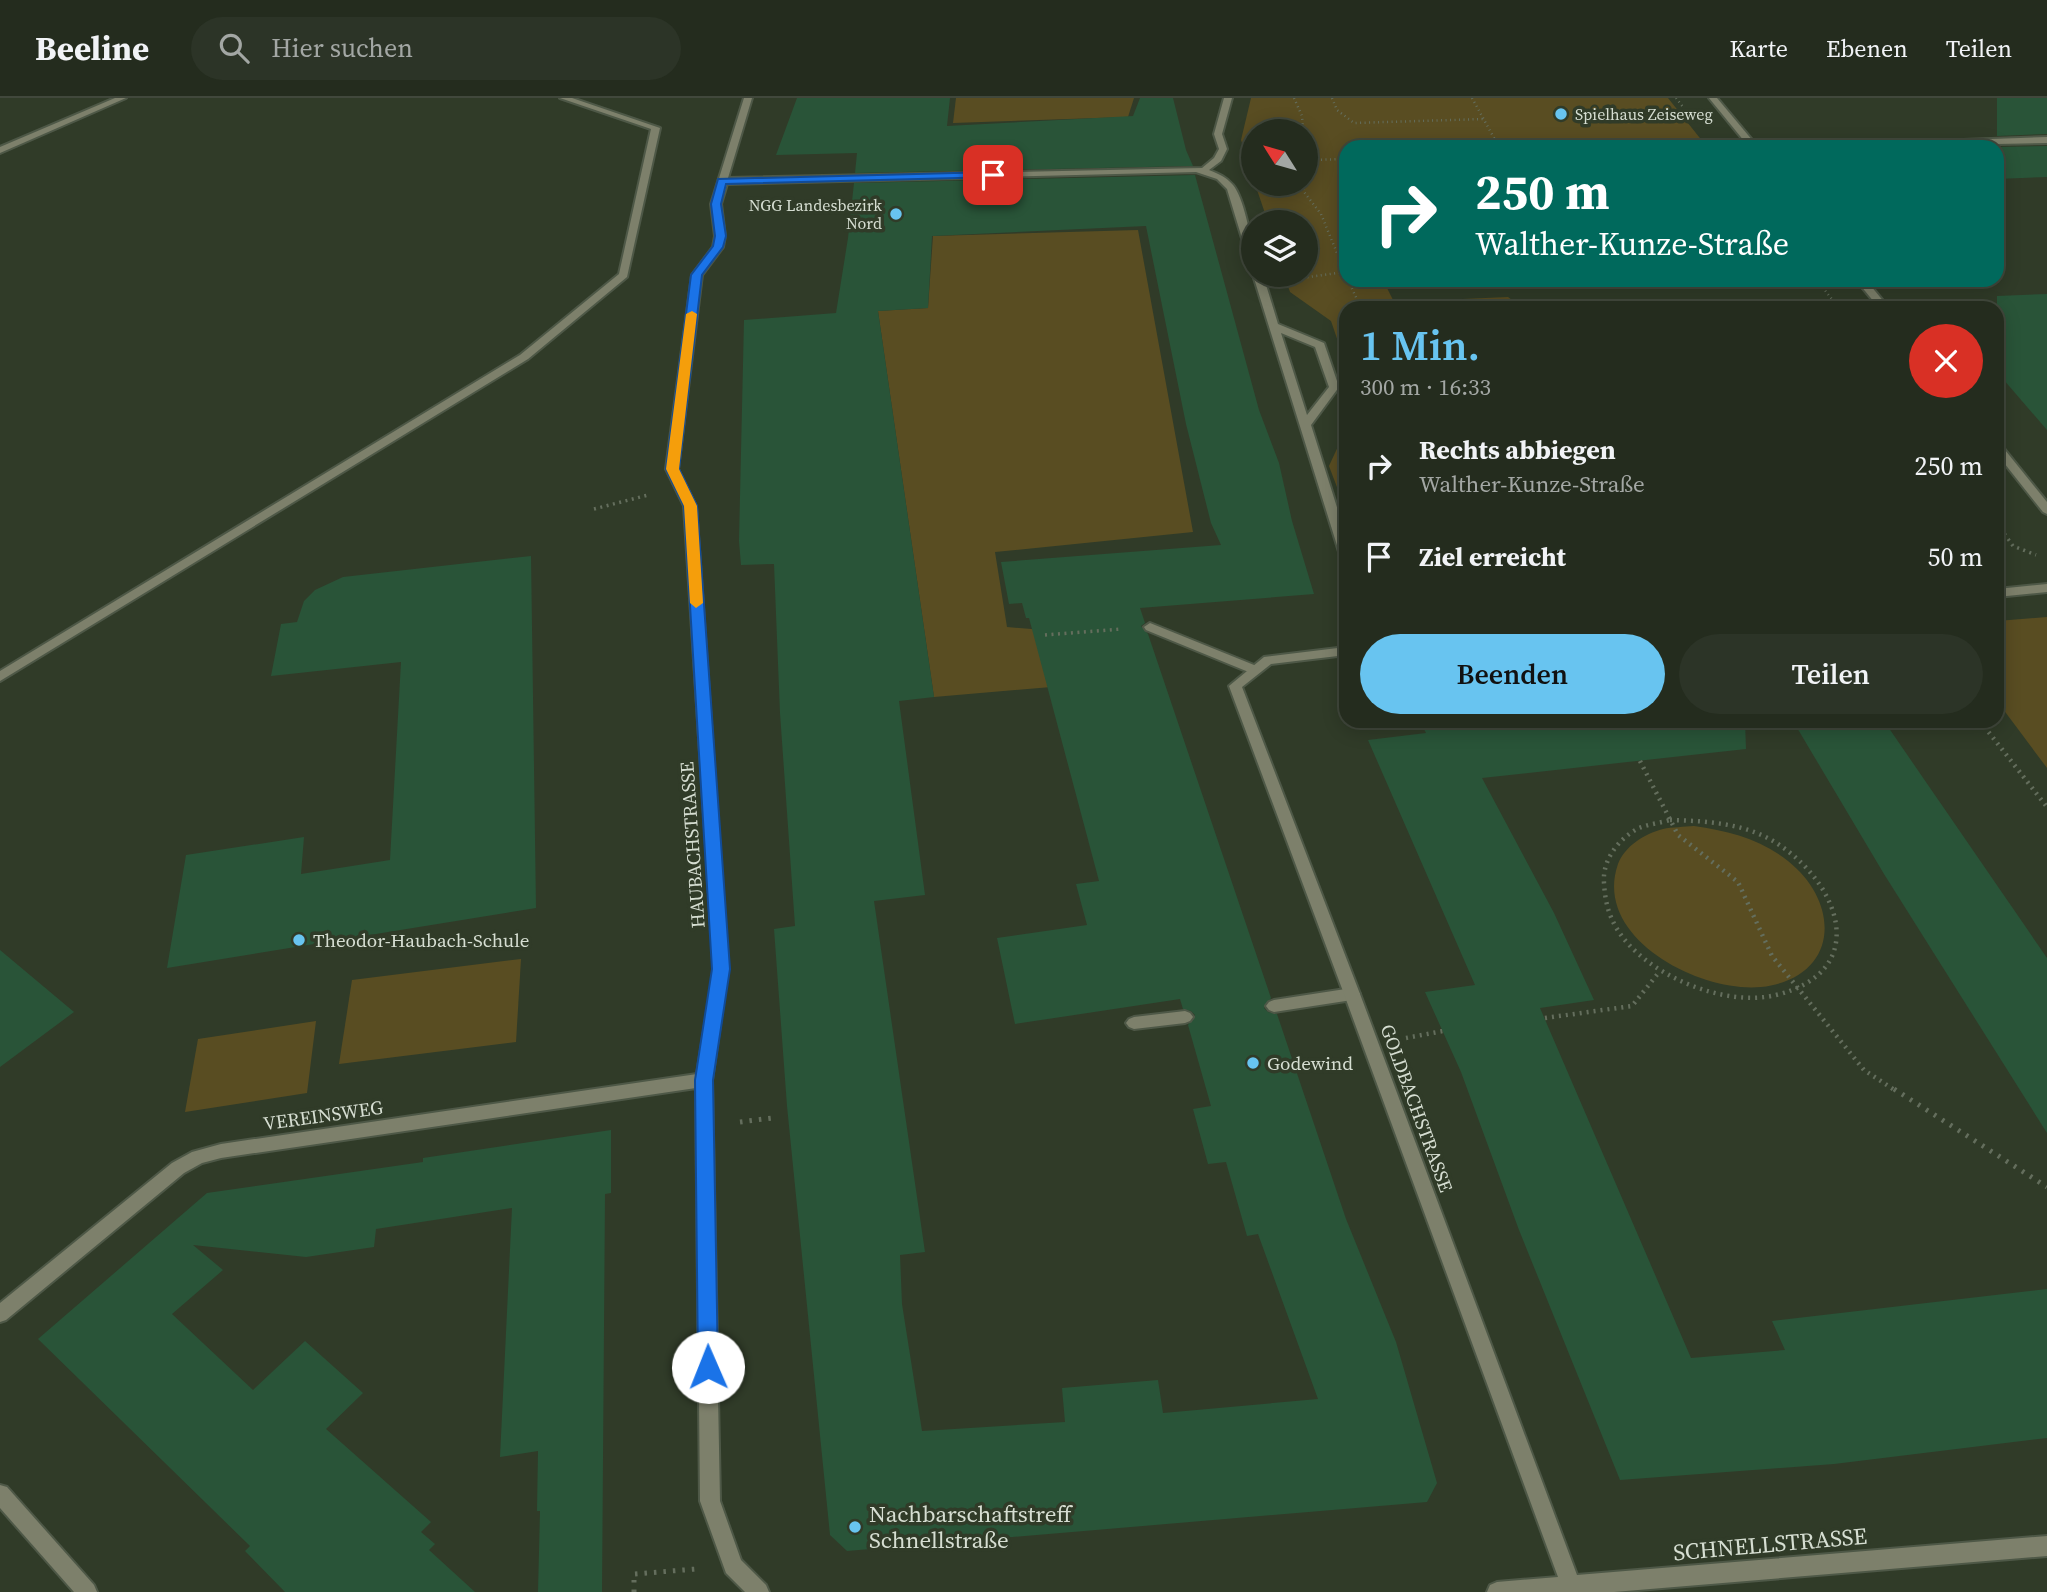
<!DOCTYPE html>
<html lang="de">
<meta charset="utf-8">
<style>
:root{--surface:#242c1e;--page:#2c3427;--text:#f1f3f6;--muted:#a3a7a4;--line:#41483c;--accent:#68c4f0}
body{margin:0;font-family:"Source Serif 4",serif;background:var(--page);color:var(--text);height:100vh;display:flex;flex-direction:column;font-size:26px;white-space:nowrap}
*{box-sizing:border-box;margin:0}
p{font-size:23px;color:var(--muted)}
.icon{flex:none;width:38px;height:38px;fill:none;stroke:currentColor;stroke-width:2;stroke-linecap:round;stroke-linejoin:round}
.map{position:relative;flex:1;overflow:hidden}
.sheet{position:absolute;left:1339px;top:203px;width:665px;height:427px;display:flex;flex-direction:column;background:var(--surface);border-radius:21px;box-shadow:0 4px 18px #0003,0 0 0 2px var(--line)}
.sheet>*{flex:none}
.banner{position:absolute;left:1339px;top:42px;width:665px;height:147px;border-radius:21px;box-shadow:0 4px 18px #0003,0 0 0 2px var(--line);background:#00695c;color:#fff;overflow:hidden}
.needle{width:46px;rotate:307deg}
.fabs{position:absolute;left:1241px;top:21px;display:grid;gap:14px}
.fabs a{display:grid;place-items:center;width:77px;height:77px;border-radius:50%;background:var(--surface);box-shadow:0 4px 18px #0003,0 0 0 2px var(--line);font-size:35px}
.pin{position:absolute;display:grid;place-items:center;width:60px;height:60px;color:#fff;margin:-30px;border-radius:14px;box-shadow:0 4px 10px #0006}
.me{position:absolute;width:77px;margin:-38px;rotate:359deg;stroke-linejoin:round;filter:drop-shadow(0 0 5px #0008)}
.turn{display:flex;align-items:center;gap:24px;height:147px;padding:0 21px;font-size:32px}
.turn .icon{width:91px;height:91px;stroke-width:2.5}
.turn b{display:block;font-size:49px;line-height:60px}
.round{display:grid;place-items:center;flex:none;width:74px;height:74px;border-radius:37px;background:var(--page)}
.head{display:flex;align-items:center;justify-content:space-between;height:119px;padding:0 21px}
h1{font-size:42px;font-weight:600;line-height:52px;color:var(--accent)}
.button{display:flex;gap:14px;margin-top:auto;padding:14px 21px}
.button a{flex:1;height:80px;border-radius:42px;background:var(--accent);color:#111;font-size:28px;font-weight:600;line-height:80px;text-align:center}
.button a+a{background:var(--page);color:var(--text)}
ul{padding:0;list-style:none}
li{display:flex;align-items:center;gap:21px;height:91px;padding:0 21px}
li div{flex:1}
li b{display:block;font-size:26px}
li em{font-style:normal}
header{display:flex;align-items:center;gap:42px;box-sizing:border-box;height:98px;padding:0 35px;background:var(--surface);border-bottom:2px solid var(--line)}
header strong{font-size:33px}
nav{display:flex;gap:38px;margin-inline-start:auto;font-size:24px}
.search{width:490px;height:63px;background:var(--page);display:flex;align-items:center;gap:18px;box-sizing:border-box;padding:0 24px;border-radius:38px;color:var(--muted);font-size:26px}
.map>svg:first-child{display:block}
.green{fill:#594d22}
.building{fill:#295438;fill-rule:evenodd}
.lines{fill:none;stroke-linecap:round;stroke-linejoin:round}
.service-casing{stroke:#4e5847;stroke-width:4}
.minor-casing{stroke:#4e5847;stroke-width:4}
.path-far3{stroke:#646e5d;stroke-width:2.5;stroke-dasharray:1 3.5;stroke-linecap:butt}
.path-far2{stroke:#646e5d;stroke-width:3.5;stroke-dasharray:2 4.5;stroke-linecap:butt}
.path-far1{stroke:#646e5d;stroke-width:4.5;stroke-dasharray:2 5;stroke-linecap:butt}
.path{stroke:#646e5d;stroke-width:5;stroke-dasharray:2.5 7;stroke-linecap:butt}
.service{fill:#7d806b;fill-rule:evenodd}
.minor{fill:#7d806b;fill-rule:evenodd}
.route{fill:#1a73e8;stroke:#114b97;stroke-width:2}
.slow{fill:#f59e0b}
.poi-dot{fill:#68c4f0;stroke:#303b28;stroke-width:2.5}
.labels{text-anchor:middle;stroke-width:7;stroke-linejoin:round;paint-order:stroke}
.far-poi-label{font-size:16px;fill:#d6ded2;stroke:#303b28;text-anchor:start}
.street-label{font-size:19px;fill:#d6ded2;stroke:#303b28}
.poi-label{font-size:19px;fill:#d6ded2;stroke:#303b28;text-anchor:start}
.near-poi-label{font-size:23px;fill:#d6ded2;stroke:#303b28;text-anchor:start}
.near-street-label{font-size:23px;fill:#d6ded2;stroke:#303b28}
</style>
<header>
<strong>Beeline</strong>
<div class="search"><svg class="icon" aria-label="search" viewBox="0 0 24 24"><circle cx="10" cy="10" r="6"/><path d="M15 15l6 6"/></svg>Hier suchen</div>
<nav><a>Karte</a><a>Ebenen</a><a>Teilen</a></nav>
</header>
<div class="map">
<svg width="2047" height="1494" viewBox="0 0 2047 1494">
<rect width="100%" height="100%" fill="#303b28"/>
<!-- green -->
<g class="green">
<polygon points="956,0 1134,0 1128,19 953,25"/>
<polygon points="1251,0 1668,0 1707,49 1346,49 1346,86 1341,92 1346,102 1346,182 1383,182 1394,204 1508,199 1523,210 1346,210 1346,267 1331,223 1290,194 1284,177 1306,177 1306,124 1268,124 1255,86 1306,86 1306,33 1253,33 1253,79 1241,42"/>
<polygon points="1138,132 1193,434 995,454 1007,529 1044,532 1157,580 934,599 878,213 928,210 933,138"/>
<polygon points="1346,331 1346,413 1329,368"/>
<polygon points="2047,519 2047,670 1997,603 1997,523"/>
<path d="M 1694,728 C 1728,733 1761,741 1788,763 C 1842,806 1839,880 1761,889 C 1700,895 1592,840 1618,766 C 1625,748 1644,736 1663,731 C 1672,729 1684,729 1694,728 Z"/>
<polygon points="521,861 516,944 339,966 352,882"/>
<polygon points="316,923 307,995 185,1014 198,941"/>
</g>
<!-- building -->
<g class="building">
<polygon points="797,0 950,0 947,28 1133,18 1140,0 1173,0 1186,52 1193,68 855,75 857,55 776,57"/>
<polygon points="1997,0 2047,0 2047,36 1997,38"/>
<polygon points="2047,48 2047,79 1997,81 1997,49"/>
<path d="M 1195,77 L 1259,312 L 1279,365 L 1292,423 L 1314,496 L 1140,510 L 1145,525 L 1141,528 L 1148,536 L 1271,900 L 1264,910 L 1268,914 L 1277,916 L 1346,1121 L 1396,1244 L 1437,1385 L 1427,1404 L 847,1453 L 830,1437 L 787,1008 L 774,831 L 795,828 L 780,615 L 774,466 L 741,467 L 739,443 L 744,222 L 836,215 L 848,140 L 854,85 ZM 1146,128 L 1186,326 L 1211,425 L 1221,447 L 1001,464 L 1009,506 L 1022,505 L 1026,520 L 1029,520 L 1099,783 L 1076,786 L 1087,827 L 997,840 L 1015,926 L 1180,901 L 1183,911 L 1191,913 L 1195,917 L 1188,927 L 1211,1008 L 1193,1011 L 1208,1066 L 1226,1064 L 1247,1138 L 1258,1136 L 1318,1301 L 1163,1315 L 1158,1282 L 1062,1290 L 1065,1324 L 922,1333 L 902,1206 L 900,1157 L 925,1154 L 874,803 L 925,797 L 899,603 L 934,599 L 878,213 L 928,210 L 932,138 Z"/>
<polygon points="2047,196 2047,332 1997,274 1997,198"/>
<polygon points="531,458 536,810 167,870 186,757 304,739 301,776 390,762 401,564 271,578 281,526 297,524 304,503 315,492 343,479"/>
<polygon points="1420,623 1745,623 1746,651 1482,680 1554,815 1594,902 1540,910 1691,1260 1785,1252 1772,1223 2047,1191 2047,1340 1834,1366 1620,1382 1519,1132 1461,974 1425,894 1475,887 1368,642 1426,635"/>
<polygon points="1793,623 1884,623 2047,860 2047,1035 1884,776"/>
<polygon points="0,852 74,914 0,969"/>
<polygon points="611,1032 611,1095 605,1096 602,1494 538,1494 540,1413 537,1413 538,1353 500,1359 512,1110 376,1131 374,1149 306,1159 193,1147 223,1172 172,1216 253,1292 305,1243 363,1295 326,1331 431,1424 421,1434 435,1446 429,1452 475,1494 285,1494 245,1453 250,1448 38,1241 207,1095 423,1064 423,1060"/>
</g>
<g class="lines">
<!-- service casing -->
<g class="service-casing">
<g id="service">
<polygon points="115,0 126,0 0,55 0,49"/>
<polygon points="560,0 572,0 660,30 627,179 528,261 0,583 0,573 520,257 619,176 651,31"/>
<polygon points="1150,525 1259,569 1261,572 1259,575 1251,575 1146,532 1144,529"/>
<polygon points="1352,890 1357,892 1360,896 1357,900 1352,902 1274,914 1269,912 1266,908 1269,904 1274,902"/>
<polygon points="1185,913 1190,915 1193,919 1190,923 1185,925 1134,931 1129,929 1126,925 1129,921 1134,919"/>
</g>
</g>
<!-- minor casing -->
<g class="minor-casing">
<g id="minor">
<path d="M 744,0 L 752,0 L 728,80 L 1202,70 L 1214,60 L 1219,51 L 1214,36 L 1224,0 L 1232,0 L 1222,36 L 1227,51 L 1221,63 L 1209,72 C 1219,76 1226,79 1233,87 C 1244,100 1253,146 1253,163 L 1248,160 L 1227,91 L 1217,81 L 1196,74 L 727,86 L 721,106 L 725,138 L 723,149 L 702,177 L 678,371 L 696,408 L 728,871 L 712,982 L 720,1403 L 741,1462 L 766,1487 L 769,1494 L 745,1494 L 726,1475 L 700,1403 L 696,990 L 221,1060 L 202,1065 L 184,1075 L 6,1222 L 0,1224 L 0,1205 L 172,1065 L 192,1054 L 221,1046 L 697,976 L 714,871 L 684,408 L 666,371 L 692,177 L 713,149 L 715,138 L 711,106 Z"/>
<polygon points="1709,0 1717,0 1758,49 1749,49"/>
<polygon points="2047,39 2047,45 1846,49 1850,46"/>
<path d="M 1253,177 L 1263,177 L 1278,226 L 1324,245 L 1339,289 L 1311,327 L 1346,438 L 1346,461 L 1340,457 ZM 1281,235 L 1315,249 L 1329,289 L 1307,317 Z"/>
<polygon points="1856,182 1866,182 1889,210 1879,210"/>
<polygon points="1997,346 2001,347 2047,404 2047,416 2043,414 1997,356"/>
<polygon points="2047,486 2047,494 1997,499 1997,491"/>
<polygon points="1346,549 1346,557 1271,566 1242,589 1360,896 1577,1477 2047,1438 2047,1458 1614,1494 1487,1494 1490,1487 1497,1484 1558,1479 1344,896 1229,588 1264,559"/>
<polygon points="0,1387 7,1389 94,1487 97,1494 74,1494 0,1410"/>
</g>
</g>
<!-- path-far3 -->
<g class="path-far3">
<polyline points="1294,0 1302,18 1303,33"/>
<polyline points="1332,0 1337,12 1354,25 1484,21"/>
<polyline points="1472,0 1499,49"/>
<polyline points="1676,0 1683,9"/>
<polyline points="1306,53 1313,67 1306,81"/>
<polyline points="1312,62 1346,61"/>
<polyline points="1303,86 1304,94 1321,116 1346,177"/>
<polyline points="1265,93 1303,89"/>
<polyline points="1294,181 1345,174"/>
<polyline points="1348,182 1361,210"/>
<polyline points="1817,182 1834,204"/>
</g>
<!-- path-far2 -->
<g class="path-far2">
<polyline points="594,411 648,397"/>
<polyline points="1997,425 2013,448 2036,457"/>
<polyline points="1045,537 1121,531"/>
</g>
<!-- path-far1 -->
<g class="path-far1">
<polyline points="1980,623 2047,709"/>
<polyline points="1640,663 1678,737 1738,784 1772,858 1864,972 1896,993"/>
<path d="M 1670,722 C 1707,723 1746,725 1778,746 C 1842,788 1870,874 1776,897 C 1724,910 1644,876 1617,831 C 1608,816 1605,802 1604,785 C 1602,762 1619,740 1639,730 C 1649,726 1660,725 1670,722 Z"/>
<polyline points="1545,920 1632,908 1660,873"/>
<polyline points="1406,940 1443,933"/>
</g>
<!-- path -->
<g class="path">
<polyline points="1894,991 2047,1089"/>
<polyline points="740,1024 772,1020"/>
<polyline points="634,1494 634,1476 696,1471"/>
</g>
<!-- service -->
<use href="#service" class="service"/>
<!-- minor -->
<use href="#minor" class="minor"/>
</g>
<!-- route -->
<polygon class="route" points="993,74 997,75 997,79 726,86 721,106 726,138 723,149 702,177 679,371 697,408 730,871 713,982 718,1269 715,1276 708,1279 701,1276 698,1269 695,982 712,871 684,408 666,371 691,177 713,148 715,138 711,106 718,81"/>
<!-- slow -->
<polygon class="slow" points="692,213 697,216 679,371 697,408 703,505 696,510 690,505 684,408 666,371 686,216"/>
<!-- markers -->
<g class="poi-dot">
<circle cx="1561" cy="16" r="7"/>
<circle cx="896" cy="116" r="7"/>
<circle cx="299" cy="842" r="7"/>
<circle cx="1253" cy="965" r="7"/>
<circle cx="855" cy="1429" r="7"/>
</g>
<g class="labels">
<!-- far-poi labels -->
<g class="far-poi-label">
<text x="1575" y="22">Spielhaus Zeiseweg</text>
<text x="882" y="113" text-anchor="end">NGG Landesbezirk<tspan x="882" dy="18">Nord</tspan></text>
</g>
<!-- street labels -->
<g class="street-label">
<text transform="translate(692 747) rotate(-94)" y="7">HAUBACHSTRASSE</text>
<text transform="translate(1417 1010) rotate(70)" y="7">GOLDBACHSTRASSE</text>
<text transform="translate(323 1017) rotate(-8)" y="7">VEREINSWEG</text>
</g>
<!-- poi labels -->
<g class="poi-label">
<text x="313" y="849">Theodor-Haubach-Schule</text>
<text x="1267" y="972">Godewind</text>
</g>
<!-- near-poi labels -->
<g class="near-poi-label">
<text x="869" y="1424">Nachbarschaftstreff<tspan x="869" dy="26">Schnellstraße</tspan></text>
</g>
<!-- near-street labels -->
<g class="near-street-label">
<text transform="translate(1770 1446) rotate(-5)" y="8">SCHNELLSTRASSE</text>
</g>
</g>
</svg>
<div class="fabs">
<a><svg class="needle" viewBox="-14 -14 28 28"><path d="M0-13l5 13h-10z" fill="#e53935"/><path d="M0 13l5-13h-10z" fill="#a3a7a4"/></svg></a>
<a><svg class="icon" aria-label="layers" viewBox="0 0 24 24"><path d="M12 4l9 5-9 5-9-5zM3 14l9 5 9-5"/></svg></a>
</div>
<div class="pin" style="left:993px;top:77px;background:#d93025"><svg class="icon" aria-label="arrive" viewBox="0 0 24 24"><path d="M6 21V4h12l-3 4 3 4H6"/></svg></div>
<svg class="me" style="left:708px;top:1269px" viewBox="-20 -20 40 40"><circle r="19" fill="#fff"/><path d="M0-13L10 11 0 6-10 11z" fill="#1a73e8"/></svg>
<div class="banner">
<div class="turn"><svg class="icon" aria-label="right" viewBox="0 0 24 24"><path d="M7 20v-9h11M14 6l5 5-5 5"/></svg><div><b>250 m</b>Walther-Kunze-Straße</div></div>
</div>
<section class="sheet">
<div class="head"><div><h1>1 Min.</h1><p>300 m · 16:33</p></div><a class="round" style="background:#d93025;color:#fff"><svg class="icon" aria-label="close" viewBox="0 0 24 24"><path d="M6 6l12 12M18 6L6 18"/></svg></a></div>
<ul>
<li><svg class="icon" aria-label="right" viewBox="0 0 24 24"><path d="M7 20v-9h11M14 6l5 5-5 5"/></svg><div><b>Rechts abbiegen</b><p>Walther-Kunze-Straße</p></div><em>250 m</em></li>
<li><svg class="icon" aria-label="arrive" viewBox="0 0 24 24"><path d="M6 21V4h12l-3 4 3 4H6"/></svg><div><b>Ziel erreicht</b></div><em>50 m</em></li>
</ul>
<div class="button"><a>Beenden</a><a>Teilen</a></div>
</section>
</div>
